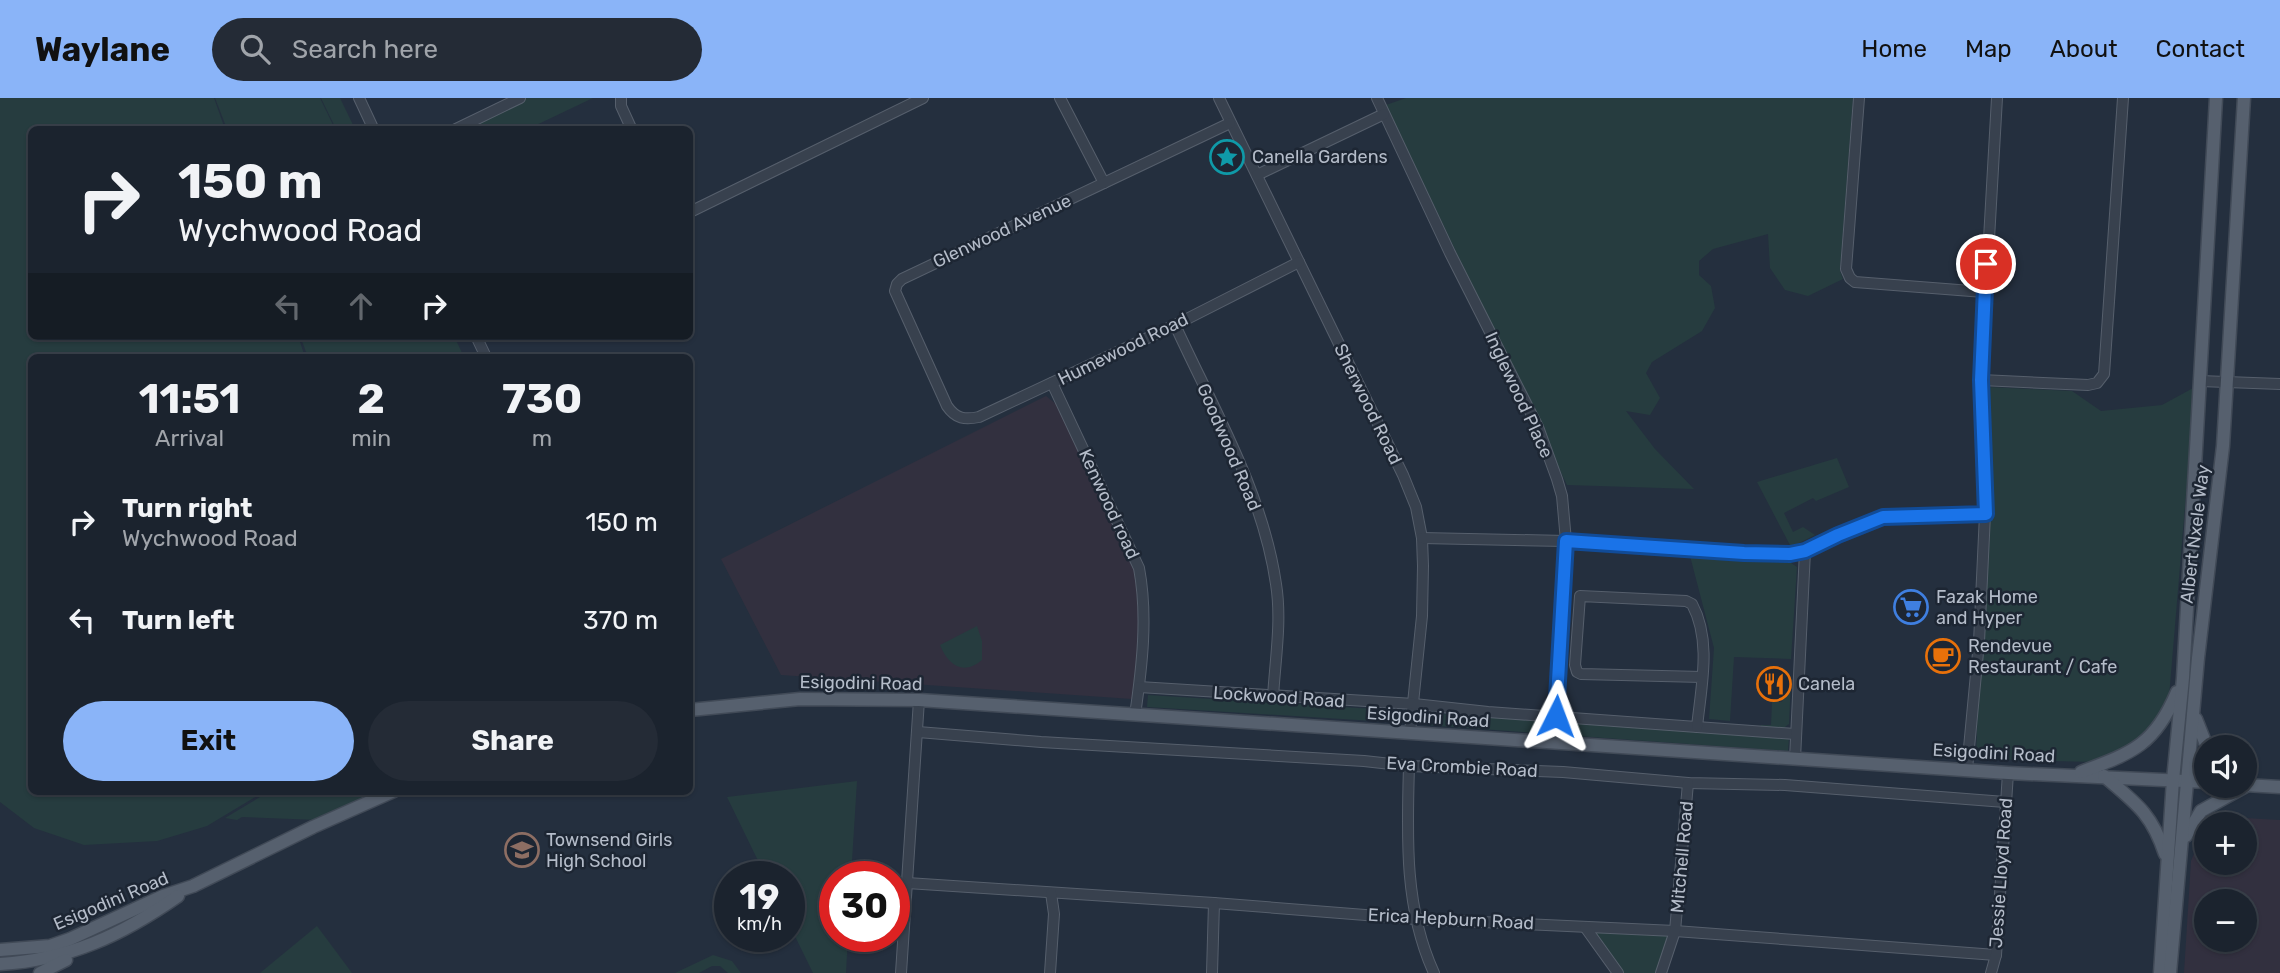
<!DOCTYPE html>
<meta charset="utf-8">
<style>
:root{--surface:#1b232e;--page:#242b36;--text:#f1f3f6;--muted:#a0a4aa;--line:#39404a;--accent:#8ab4f8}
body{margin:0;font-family:Rubik,sans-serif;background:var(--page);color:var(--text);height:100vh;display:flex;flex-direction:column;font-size:26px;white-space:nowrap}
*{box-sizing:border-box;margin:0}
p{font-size:23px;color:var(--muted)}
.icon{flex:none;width:38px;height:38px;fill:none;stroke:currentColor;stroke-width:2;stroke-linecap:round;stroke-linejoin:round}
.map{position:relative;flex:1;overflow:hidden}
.drawer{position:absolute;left:28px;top:256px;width:665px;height:441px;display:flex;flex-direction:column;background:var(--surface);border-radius:10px;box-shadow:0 2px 5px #0004,0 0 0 2px var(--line)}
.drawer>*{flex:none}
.guide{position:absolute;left:28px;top:28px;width:665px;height:214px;border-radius:10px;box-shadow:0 2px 5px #0004,0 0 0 2px var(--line);background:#1b232e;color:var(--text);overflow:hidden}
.tools{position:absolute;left:2194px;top:637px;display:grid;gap:14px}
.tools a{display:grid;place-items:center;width:63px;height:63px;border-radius:50%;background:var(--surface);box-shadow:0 2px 5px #0004,0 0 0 2px var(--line);font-size:35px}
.speed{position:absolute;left:714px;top:763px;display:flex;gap:14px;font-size:35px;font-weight:700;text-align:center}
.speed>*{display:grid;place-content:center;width:91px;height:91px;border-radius:50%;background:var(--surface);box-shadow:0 2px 5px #0004,0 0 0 2px var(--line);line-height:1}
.speed small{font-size:18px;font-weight:400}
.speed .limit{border:10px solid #d22;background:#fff;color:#111}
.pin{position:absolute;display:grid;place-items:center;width:60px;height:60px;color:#fff;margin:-30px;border:4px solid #fff;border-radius:50%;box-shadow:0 2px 7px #0007}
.me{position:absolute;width:77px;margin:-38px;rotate:3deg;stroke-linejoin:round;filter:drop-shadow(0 0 5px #0008)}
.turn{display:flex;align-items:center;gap:24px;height:147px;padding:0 35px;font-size:32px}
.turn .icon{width:91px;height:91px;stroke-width:2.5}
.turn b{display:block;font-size:49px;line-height:60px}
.lanes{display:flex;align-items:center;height:66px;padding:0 35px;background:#0003;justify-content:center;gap:35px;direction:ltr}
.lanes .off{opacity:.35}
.eta{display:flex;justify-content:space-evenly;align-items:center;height:119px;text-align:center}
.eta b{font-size:42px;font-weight:700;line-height:49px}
.cta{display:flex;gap:14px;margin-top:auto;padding:14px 35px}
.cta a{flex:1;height:80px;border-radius:42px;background:var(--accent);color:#111;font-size:28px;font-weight:700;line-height:80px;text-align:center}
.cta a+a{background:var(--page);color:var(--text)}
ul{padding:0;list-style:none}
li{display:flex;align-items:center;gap:21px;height:98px;padding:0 35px}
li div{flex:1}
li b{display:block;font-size:26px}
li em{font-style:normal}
header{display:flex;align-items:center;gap:42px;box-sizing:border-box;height:98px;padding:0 35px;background:var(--accent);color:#111}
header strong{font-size:33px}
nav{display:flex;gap:38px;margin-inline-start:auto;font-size:24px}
.search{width:490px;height:63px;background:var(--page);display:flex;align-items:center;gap:18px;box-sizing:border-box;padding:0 24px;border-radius:38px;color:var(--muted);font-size:26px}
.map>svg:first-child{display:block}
.medical{fill:#32303f;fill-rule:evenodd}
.green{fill:#263c3f}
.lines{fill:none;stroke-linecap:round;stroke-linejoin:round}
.minor-casing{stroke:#565f6c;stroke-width:12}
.major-casing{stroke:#414a57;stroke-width:15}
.minor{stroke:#38414e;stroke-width:10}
.major{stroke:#56606e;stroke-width:12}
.route-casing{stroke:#114b97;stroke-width:18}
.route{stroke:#1a73e8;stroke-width:12}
.labels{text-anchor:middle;stroke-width:5;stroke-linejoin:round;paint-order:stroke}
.poi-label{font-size:18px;fill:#b4bcc9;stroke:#1d2633;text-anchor:start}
.street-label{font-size:18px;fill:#b4bcc9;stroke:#1d2633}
</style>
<header>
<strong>Waylane</strong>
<div class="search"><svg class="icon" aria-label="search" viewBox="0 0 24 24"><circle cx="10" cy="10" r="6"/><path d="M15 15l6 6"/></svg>Search here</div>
<nav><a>Home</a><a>Map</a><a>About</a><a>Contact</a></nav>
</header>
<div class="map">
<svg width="2280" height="875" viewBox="0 0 2280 875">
<rect width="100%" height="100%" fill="#242f3e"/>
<!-- medical -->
<g class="medical">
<polygon points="1046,298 1056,306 1134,471 1140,496 1140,530 1132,601 781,577 721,461"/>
<path d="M 2209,718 L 2280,722 L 2280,875 L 2184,875 L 2191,763 ZM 2207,726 L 2245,726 L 2245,765 L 2207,765 ZM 2207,803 L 2245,803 L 2245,842 L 2207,842 Z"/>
</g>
<!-- green -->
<g class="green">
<polygon points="0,0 214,0 225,31 32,32 32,238 298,238 305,259 32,259 32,693 265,693 207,728 157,743 84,747 34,730 0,704"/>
<polygon points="215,0 320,0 335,31 227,31"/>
<polygon points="321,0 340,0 355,31 336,31"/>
<polygon points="526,0 593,0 528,31 460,32"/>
<polygon points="1406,0 1853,0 1840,173 1843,181 1808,198 1785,192 1770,170 1768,136 1713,151 1699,163 1699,177 1711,188 1715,210 1702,233 1652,264 1646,275 1660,300 1650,317 1626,313 1655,351 1694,391 1567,387 1386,7"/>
<polygon points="300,238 454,238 464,259 308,259"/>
<polygon points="1989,289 2072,293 2101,313 2162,307 2195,289 2169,599 2159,622 2141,641 2122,654 2094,664 1976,661"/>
<polygon points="1837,360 1849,389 1816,403 1813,400 1784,415 1793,434 1803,429 1815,437 1791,449 1757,384"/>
<polygon points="1690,458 1788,463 1797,469 1791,561 1734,559 1730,623 1709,621 1714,550"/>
<path d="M 977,528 L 982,543 L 982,562 C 963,578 948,567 940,547 Z"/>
<polygon points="1787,580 1791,582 1789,626 1781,632 1760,630 1761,627 1771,627 1772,604 1782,604 1783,599 1786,599"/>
<polygon points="1148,597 1407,613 1406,625 1147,609"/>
<polygon points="1425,615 1789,640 1788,653 1424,627"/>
<polygon points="857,683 851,779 835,779 835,838 848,838 846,875 813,875 789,826 789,779 766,779 727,699"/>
<polygon points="270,693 387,693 318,722 242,719 237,722 225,720"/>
<polygon points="317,828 352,875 260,875"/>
<polygon points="1590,832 1672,835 1658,875 1622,875"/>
<polygon points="713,857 732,863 741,875 728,875 720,868 712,868 699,875 675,875"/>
</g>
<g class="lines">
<!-- minor casing -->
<g class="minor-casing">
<g id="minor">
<polyline points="359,0 374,32"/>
<polyline points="621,0 621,8 632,32"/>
<polyline points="1060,0 1104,85"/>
<polyline points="1219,0 1403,377 1416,409 1422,440 1423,468 1422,518 1410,634"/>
<polyline points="1377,0 1450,155 1538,329 1557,381 1562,398 1566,443 1556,618"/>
<polyline points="1859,0 1846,171 1850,180 1855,184 1984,194"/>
<path d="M 1230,25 L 902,181 L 897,186 L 895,193 L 947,308 C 956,321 965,322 979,319 L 1175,227 L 1299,164"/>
<polyline points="454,32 520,0"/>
<polyline points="1257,77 1384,16"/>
<polyline points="690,114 923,0"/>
<path d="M 1175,227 C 1213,310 1263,395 1276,486 C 1282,523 1275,563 1273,599"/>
<polyline points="476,238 486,259"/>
<polyline points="1981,282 2088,287 2097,285 2104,276 2123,0"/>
<polyline points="2200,283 2280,286"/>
<path d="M 1052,285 L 1139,470 C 1148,518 1142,569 1135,617"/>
<polyline points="1422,440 1566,443 1771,456 1805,453 1862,426 1890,418 1985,416"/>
<polyline points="1139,589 1414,606 1488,614 1795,636"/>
<path d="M 1697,629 C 1701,589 1712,543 1692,506 L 1686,503 L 1580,498 L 1575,567 L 1577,574 L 1581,576 L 1702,579"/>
<polyline points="918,634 1041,644 1364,663 1409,668 1563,674 1688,685 1785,687 2005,704"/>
<polyline points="1795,661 1805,453"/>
<path d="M 1409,668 C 1407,737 1404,810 1434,875"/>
<polyline points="1967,671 1979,544 1985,416 1981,282 1997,0"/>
<polyline points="907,785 1214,805 1416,821 1675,833 1996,857"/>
<polyline points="1585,829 1618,875"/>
<polyline points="901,875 919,602"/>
<polyline points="1050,875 1054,816 1051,795"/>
<polyline points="1212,875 1214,805"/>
<polyline points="1661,875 1675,833 1688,685"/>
<polyline points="1991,875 1996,857 2008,675"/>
</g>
</g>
<!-- major casing -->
<g class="major-casing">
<g id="major">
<polyline points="690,612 800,601 919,602 2008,675 2207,684"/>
<polyline points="2196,621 2207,649"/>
<path d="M 2081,674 C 2132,655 2155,647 2177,594"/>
<path d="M 2104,678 C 2136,705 2152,716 2165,756"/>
<polyline points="2245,687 2280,689"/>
<polyline points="2186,738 2201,713 2248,687"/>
<polyline points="0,852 50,848 70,841 163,798 193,788 313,729 394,693"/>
<path d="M 0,866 C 69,862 122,837 178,798"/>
<polyline points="40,875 66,862"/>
<polyline points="2160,875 2173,682 2183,580 2216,0"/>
<polyline points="2170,875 2198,560 2223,348 2244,0"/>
</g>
</g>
<!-- minor -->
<use href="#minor" class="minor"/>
<!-- major -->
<use href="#major" class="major"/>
</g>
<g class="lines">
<!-- route casing -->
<g class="route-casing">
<polyline id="route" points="1556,618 1566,443 1744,455 1790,456 1805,453 1838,437 1883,419 1986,416 1981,282 1986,166"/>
</g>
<!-- route -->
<use href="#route" class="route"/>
</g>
<!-- icons -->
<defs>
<g id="sight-ring" transform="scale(1.75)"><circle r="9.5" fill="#1d2633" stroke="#0f9aa8" stroke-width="1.5"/><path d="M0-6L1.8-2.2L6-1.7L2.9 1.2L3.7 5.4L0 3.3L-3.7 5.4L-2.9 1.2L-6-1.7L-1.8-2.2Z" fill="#0f9aa8"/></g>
<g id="supermarket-ring" transform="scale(1.75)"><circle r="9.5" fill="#1d2633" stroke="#3f7fe0" stroke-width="1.5"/><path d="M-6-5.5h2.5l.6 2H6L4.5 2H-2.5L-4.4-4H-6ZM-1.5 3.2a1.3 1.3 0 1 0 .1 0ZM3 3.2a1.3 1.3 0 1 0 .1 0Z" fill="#3f7fe0"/></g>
<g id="cafe-ring" transform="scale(1.75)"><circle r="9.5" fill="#1d2633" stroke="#e8710a" stroke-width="1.5"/><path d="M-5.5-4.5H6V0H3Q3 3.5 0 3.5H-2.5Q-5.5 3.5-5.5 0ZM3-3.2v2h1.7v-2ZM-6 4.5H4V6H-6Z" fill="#e8710a"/></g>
<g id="restaurant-ring" transform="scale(1.75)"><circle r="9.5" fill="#1d2633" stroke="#e8710a" stroke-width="1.5"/><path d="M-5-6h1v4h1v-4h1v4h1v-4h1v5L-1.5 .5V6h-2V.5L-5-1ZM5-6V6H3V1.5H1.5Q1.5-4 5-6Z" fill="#e8710a"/></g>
<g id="school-ring" transform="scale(1.75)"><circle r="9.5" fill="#1d2633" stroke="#8d6e63" stroke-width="1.5"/><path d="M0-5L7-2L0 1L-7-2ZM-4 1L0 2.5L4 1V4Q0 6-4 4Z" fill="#8d6e63"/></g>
</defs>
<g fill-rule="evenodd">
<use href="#sight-ring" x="1227" y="59"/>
<use href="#supermarket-ring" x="1911" y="509"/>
<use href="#cafe-ring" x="1943" y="558"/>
<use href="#restaurant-ring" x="1774" y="586"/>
<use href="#school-ring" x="522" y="752"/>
</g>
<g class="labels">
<!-- poi labels -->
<g class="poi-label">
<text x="1252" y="65">Canella Gardens</text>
<text x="1936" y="505">Fazak Home<tspan x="1936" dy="21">and Hyper</tspan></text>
<text x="1968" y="554">Rendevue<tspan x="1968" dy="21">Restaurant / Cafe</tspan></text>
<text x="1798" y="592">Canela</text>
<text x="546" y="748">Townsend Girls<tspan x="546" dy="21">High School</tspan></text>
</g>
<!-- street labels -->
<g class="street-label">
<text transform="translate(1002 133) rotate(-25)" y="6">Glenwood Avenue</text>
<text transform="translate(1123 251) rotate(-26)" y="6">Humewood Road</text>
<text transform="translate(1519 297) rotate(65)" y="6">Inglewood Place</text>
<text transform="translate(1368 306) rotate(64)" y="6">Sherwood Road</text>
<text transform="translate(1229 349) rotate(67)" y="6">Goodwood Road</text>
<text transform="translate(1109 406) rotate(65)" y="6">Kenwood road</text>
<text transform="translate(2195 436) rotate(-83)" y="6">Albert Nxele Way</text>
<text transform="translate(861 585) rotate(1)" y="6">Esigodini Road</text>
<text transform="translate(1279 599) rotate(4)" y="6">Lockwood Road</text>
<text transform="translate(1428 619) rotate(4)" y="6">Esigodini Road</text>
<text transform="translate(1994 655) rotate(3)" y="6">Esigodini Road</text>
<text transform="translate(1462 669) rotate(3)" y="6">Eva Crombie Road</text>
<text transform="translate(1682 759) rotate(-85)" y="6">Mitchell Road</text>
<text transform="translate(2001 775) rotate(-86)" y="6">Jessie Lloyd Road</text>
<text transform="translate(111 803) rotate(-23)" y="6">Esigodini Road</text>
<text transform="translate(1451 821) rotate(3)" y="6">Erica Hepburn Road</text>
</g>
</g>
</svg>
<div class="tools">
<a><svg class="icon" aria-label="sound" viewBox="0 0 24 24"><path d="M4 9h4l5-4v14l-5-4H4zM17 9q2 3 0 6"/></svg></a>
<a>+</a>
<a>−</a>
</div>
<div class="speed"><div>19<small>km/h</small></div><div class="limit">30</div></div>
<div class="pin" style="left:1986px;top:166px;background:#d93025"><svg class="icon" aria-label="arrive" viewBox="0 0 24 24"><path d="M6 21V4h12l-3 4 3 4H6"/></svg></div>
<svg class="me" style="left:1556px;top:618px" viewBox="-20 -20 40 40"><path d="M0-17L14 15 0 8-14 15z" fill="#1a73e8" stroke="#fff" stroke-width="4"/></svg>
<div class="guide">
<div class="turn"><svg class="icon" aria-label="right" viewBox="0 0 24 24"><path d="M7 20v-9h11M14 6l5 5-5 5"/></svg><div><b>150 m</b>Wychwood Road</div></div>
<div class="lanes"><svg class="icon off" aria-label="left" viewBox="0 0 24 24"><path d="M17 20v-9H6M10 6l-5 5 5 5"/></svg><svg class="icon off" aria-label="ahead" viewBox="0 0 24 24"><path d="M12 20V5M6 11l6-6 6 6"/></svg><svg class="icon" aria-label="right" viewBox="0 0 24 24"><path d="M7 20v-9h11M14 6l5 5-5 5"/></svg></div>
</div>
<section class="drawer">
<div class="eta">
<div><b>11:51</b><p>Arrival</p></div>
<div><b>2</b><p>min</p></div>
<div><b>730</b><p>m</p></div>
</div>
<ul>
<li><svg class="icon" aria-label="right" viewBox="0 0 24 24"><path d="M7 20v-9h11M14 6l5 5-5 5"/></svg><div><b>Turn right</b><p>Wychwood Road</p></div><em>150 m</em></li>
<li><svg class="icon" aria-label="left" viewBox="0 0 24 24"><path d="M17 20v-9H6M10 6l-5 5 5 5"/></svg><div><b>Turn left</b></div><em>370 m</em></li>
</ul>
<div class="cta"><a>Exit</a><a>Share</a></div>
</section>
</div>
